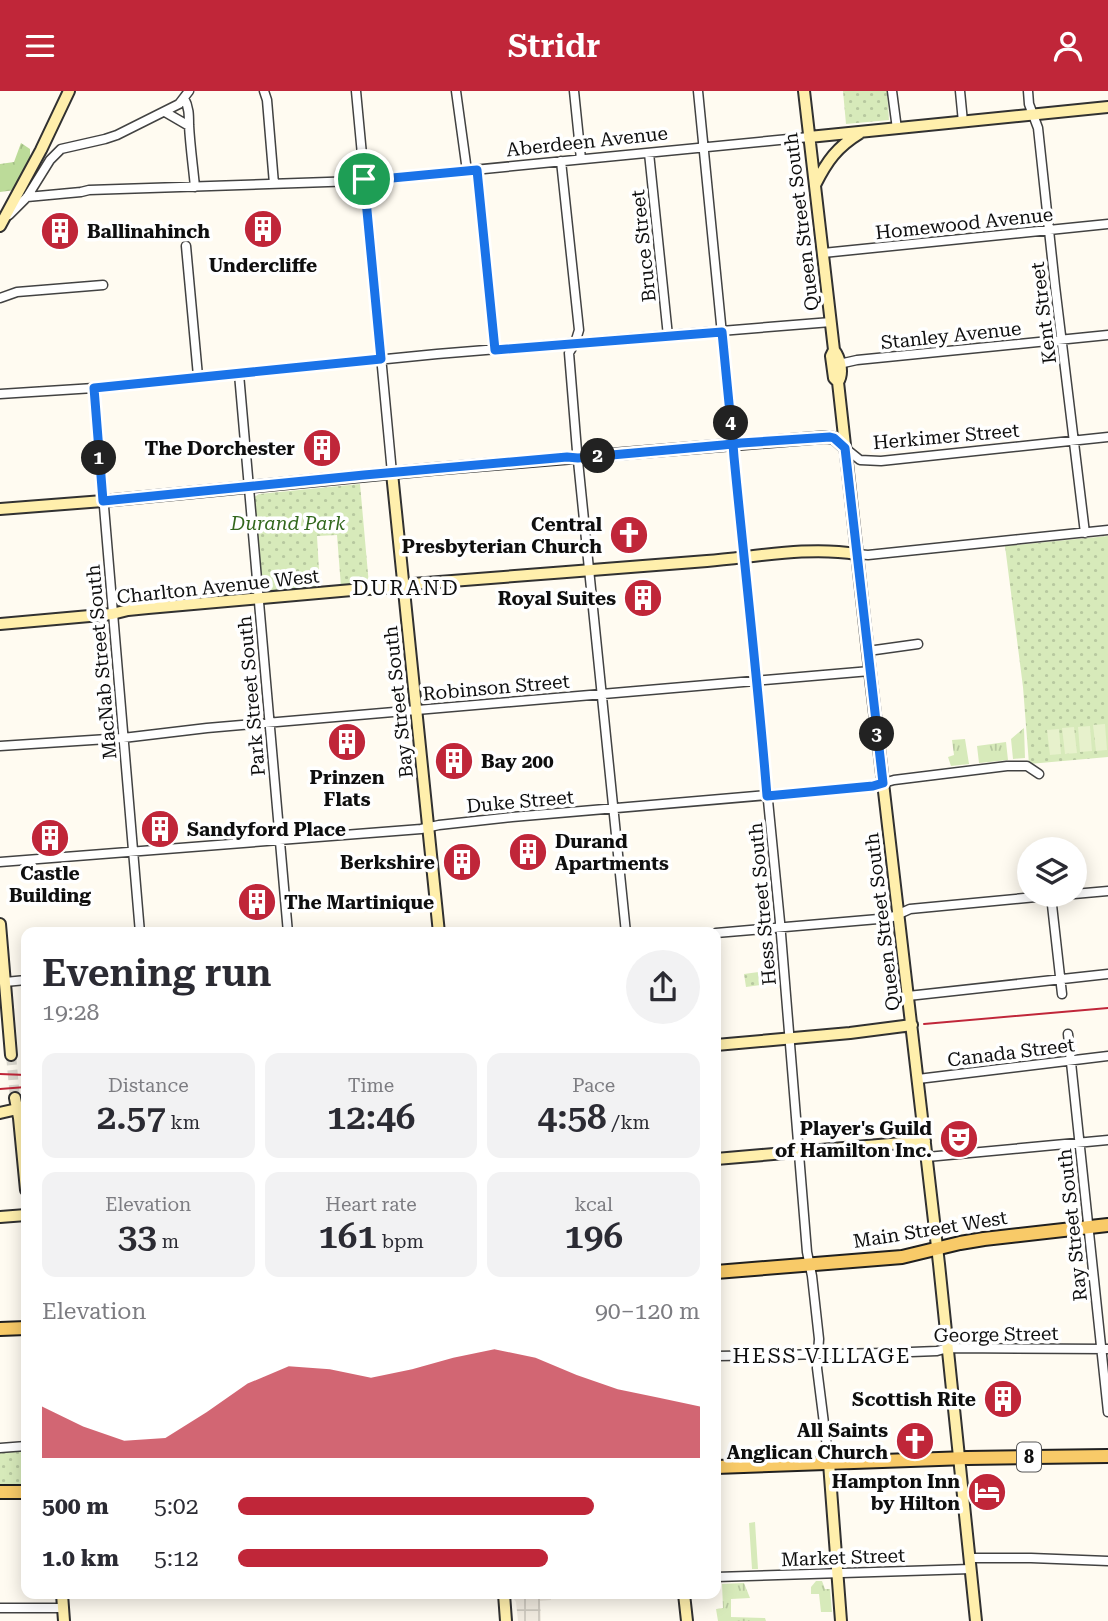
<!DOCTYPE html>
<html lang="en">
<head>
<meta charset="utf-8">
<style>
	:root { --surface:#fff; --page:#f2f2f3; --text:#2b2b33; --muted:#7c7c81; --accent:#c02639 }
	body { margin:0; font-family:"Roboto Serif",serif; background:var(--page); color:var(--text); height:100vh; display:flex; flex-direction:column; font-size:26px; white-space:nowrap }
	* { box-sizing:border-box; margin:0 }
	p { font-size:23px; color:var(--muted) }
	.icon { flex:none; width:38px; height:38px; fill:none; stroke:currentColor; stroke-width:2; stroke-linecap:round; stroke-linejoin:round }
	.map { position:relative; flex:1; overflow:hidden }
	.details { position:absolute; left:21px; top:836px; width:700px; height:672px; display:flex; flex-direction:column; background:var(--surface); border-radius:14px; box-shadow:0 4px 18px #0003 }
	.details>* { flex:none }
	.fabs { position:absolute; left:1017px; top:746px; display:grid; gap:14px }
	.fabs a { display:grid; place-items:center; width:70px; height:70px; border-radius:50%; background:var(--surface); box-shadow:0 4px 18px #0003; font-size:35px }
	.pin { position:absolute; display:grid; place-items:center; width:60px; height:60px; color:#fff; margin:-30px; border:4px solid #fff; border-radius:50%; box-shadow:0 2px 7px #0007 }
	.km { position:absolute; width:35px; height:35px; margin:-18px; border-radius:50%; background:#222; color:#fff; font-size:19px; line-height:35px; text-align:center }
	.round { display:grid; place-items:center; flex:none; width:74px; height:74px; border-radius:37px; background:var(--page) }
	.summary { display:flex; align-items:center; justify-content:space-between; height:119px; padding:0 21px }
	h1 { font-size:38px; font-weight:600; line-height:52px }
	.stats { display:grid; grid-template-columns:repeat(3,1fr); gap:10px; height:119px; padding:7px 21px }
	.stats div { display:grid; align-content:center; border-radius:14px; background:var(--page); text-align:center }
	.stats b { font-size:35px; font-weight:600 }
	.stats small { font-size:19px; font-weight:400 }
	.stats p { font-size:19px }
	.chart { height:196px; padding:14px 21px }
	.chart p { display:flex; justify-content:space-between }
	.chart svg { width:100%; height:126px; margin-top:7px; fill:var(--accent); opacity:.7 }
	ul { padding:0 21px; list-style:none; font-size:23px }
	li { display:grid; grid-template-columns:112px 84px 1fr; align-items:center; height:52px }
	li i { height:18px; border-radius:9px; background:var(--accent) }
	header { display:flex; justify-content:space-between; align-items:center; height:91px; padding:0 21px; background:var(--accent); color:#fff; font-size:32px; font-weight:600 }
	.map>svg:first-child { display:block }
	.grass { fill:url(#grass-tufts) }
	.forest { fill:url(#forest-crowns) }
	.park { fill:url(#park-dots) }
	.pitch { fill:#e7f1cc }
	.plaza { fill:url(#plaza-grid) }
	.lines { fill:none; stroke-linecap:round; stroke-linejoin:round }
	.secondary-tunnel { stroke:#dbd8cf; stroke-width:10; stroke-dasharray:10 5; stroke-linecap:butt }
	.street-casing { stroke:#424242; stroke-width:11 }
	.secondary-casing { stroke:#313131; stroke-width:14 }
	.primary-casing { stroke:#202020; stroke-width:16 }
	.street { stroke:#fff; stroke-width:8 }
	.secondary { stroke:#ffefac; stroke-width:10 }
	.primary { stroke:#f8ca68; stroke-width:12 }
	.rail { stroke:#c02639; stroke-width:2 }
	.route-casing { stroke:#fff; stroke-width:14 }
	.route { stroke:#1a73e8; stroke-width:9 }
	.labels { text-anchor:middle; stroke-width:7; stroke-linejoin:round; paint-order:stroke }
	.shield { fill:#fff; stroke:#575757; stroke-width:2 }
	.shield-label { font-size:18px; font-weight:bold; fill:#0f0f0f }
	.street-label { font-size:19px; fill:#0f0f0f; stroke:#fff }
	.poi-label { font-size:19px; font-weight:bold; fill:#0f0f0f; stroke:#fff; text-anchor:end }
	.park-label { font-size:19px; font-style:italic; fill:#33681e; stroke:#fff }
	.neighbourhood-label { font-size:21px; letter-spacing:2px; fill:#0f0f0f; stroke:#fff }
</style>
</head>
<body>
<header><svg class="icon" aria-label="menu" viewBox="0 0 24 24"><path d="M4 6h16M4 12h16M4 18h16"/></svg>Stridr<svg class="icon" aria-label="person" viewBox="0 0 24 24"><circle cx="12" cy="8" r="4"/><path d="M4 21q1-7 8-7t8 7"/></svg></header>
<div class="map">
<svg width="1108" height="1530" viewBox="0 0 1108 1530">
	<defs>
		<pattern id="grass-tufts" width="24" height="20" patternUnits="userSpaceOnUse" patternTransform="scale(1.75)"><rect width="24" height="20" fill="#d7eaba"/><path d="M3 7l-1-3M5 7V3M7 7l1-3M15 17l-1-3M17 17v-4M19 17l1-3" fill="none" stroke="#b7c89f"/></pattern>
		<pattern id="forest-crowns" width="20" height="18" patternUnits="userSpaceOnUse" patternTransform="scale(1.75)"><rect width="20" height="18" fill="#bcdb99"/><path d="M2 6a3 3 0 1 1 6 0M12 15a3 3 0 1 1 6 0" fill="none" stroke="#a0bb83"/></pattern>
		<pattern id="park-dots" width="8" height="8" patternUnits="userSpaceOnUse" patternTransform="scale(1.75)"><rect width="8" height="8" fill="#d7eaba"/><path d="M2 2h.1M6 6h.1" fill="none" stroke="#b7c89f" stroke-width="1.8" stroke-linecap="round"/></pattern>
		<pattern id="plaza-grid" width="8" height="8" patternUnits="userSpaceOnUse" patternTransform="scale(1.75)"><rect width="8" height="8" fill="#f0eadf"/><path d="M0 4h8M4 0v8" fill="none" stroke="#cdc8be"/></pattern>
	</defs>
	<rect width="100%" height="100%" fill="#fffbf1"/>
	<!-- grass -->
	<path class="grass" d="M 1024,637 L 1025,667 L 1013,668 L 1011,648 Z
		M 965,648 L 969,673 L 951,675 L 948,666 L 954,664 L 952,649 Z
		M 1006,651 L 1008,669 L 979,672 L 977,655 Z
		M 755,1431 L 758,1478 L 752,1478 L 749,1432 Z
		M 816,1490 L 822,1490 L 825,1498 L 830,1498 L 832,1521 L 821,1521 L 819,1503 L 811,1503 L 811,1496 Z
		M 744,1492 L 750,1507 L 731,1508 L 731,1526 L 765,1527 L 766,1530 L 718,1530 L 716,1518 L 723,1517 L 722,1493 Z"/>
	<!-- forest -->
	<path class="forest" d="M 21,52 L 30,58 L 30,67 L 15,99 L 0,101 L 0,73 L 14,71 Z"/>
	<!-- park -->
	<path class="park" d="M 843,0 L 887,0 L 889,29 L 846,33 Z
		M 360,393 L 369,494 L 341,496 L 337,444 L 317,445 L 320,497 L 263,502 L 253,407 L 259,403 Z
		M 1108,445 L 1108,666 L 1029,673 L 1023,596 L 1005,455 Z
		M 773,879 L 774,892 L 746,896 L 744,883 Z
		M 26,1359 L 26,1394 L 0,1393 L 0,1361 Z"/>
	<!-- pitch -->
	<path class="pitch" d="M 1105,633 L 1107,659 L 1096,660 L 1093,634 Z
		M 1090,635 L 1092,660 L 1080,661 L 1078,636 Z
		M 1074,636 L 1077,662 L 1065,663 L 1062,637 Z
		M 1059,638 L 1061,663 L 1050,664 L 1047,639 Z"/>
	<!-- plaza -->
	<path class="plaza" d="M 513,1503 L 551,1503 L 551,1509 L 540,1510 L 541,1530 L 518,1530 L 516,1511 L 513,1507 Z"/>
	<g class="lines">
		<!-- secondary-tunnel -->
		<path class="secondary-tunnel" d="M 11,964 L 15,1007"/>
		<!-- street casing -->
		<g class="street-casing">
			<path id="street" d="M 264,0 L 267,9 L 274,93
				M 356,0 L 392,382
				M 456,0 L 467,80
				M 574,0 L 581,68
				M 698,0 L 780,831 L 807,1161 L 812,1185 L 819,1248 L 817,1277 L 829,1372
				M 892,0 L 897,38
				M 960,0 L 963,31
				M 1028,0 L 1029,13 L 1038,37 L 1055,195 L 1085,442
				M 184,7 C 189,16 189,24 189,34 C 190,54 193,75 195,96
				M 165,21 L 189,35
				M 649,62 L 668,245
				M 561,70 L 579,239 L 575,252 L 569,262 L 577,360 L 626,842
				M 477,79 L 495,259
				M 27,106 L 81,101 L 89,99 L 357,90 L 373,87 L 392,87 L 809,46
				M 9,124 L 27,106 L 50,69 L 61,58 L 105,48 L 117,44 L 179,13 L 189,0
				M 186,155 L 198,285
				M 823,162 L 1108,133
				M 0,207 L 17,201 L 103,194
				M 839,273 L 857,269 L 1108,244
				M 239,283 L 288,842
				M 94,297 L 140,842
				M 0,303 L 94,297 L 437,263 L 831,231
				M 845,357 L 860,369 L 881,370 L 1108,346
				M 857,463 L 868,464 L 1108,439
				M 868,560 L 918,553
				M 0,655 L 123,647 L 207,637 L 870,580
				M 0,771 L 421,738 L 439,734 L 512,726 L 873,695 L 894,689 L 1007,675 L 1027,675 L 1039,683
				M 1074,803 L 1108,800
				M 1051,805 L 1062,903
				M 716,842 L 890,827 L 910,818 L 1067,803
				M 5,891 L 26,889
				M 908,905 L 1108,883
				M 1068,943 L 1108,1321
				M 918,988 L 1108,965
				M 927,1066 L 1108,1049
				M 716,1265 L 885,1262 L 937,1260 L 948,1257 L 1108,1258
				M 0,1357 L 26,1355
				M 970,1467 L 1031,1467 L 1108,1470
				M 716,1486 L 971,1478
				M 0,1517 L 63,1517"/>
		</g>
		<!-- secondary casing -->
		<g class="secondary-casing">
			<path id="secondary" d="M 804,0 L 834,259 C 840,267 844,282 838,291 L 870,580 L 939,1173 L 976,1530
				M 809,46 L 1108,16
				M 815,94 C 827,70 837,56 860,42
				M 0,135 L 41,59 L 69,0
				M 834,259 L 831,265 L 834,287 L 838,291
				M 392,382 L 439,842
				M 0,418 L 103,410 L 434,378 L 826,346 L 834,347 L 845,357
				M 0,533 L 112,523 L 128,519 L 148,517 L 352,499 L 400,496 L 413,493 C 511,485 609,478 707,470 C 756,466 807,455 857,463
				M 0,833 L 11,964
				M 716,954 L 850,942 L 912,934
				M 15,1007 L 19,1027 L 26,1099
				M 0,1022 L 26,1016
				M 716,1068 L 925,1050
				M 0,1126 L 26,1124
				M 829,1372 L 841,1530
				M 62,1503 L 64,1530
				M 504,1503 L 506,1530
				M 684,1503 L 687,1530"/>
		</g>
		<!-- primary casing -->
		<g class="primary-casing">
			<path id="primary" d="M 716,1181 L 902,1166 L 960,1152 L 984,1148 L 1108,1134
				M 0,1238 L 26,1237
				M 716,1376 L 967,1367 L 1108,1365
				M 0,1401 L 26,1401"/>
		</g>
		<!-- street -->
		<use href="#street" class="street"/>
		<!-- secondary -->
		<use href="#secondary" class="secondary"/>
		<!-- primary -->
		<use href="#primary" class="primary"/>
		<!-- rail -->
		<path class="rail" d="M 924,933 L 1108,917
			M 0,983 L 26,984
			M 0,998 L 26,996"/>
	</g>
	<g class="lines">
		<!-- route casing -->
		<g class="route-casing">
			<path id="route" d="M 364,88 L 381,268 L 94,297 L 103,410 L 364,384 L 567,366 L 578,367 L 723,354 L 741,352 L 830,346 L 834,347 L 845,357 L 883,692 L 873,695 L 767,705 C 758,592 745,479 734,366 L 733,353 L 722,241 L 495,259 L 477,79 L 392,87 L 364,88"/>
		</g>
		<!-- route -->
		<use href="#route" class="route"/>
	</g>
	<!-- icons -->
	<defs>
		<g id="building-disc" transform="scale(2.0125)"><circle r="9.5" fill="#c02639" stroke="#fff"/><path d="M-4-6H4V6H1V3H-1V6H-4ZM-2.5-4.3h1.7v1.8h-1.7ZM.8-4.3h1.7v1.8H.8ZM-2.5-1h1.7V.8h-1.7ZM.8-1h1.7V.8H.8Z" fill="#fff"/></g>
		<g id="church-disc" transform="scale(2.0125)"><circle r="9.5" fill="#c02639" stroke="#fff"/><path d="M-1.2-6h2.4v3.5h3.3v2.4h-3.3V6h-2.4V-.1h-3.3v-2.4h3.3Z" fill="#fff"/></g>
		<g id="theatre-disc" transform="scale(2.0125)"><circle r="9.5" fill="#c02639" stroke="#fff"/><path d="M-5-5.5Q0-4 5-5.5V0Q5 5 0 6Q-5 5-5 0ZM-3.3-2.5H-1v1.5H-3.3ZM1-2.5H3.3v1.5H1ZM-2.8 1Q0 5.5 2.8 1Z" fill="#fff"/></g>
		<g id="hotel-disc" transform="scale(2.0125)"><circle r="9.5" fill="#c02639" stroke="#fff"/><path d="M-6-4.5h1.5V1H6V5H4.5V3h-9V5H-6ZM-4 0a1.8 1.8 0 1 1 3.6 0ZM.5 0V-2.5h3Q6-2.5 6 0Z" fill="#fff"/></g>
	</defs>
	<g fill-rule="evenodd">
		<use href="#building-disc" x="263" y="138"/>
		<use href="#building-disc" x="60" y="140"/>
		<use href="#building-disc" x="322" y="357"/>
		<use href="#church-disc" x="629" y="444"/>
		<use href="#building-disc" x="643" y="507"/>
		<use href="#building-disc" x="347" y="651"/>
		<use href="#building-disc" x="454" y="670"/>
		<use href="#building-disc" x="160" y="738"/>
		<use href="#building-disc" x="50" y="747"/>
		<use href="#building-disc" x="528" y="761"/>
		<use href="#building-disc" x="462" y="771"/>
		<use href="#building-disc" x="257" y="811"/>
		<use href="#theatre-disc" x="959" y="1048"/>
		<use href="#building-disc" x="1003" y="1308"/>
		<use href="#church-disc" x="915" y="1350"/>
		<use href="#hotel-disc" x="987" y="1401"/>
	</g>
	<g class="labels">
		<!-- shield labels -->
		<rect class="shield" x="1017" y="1351.5" width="24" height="29" rx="5"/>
		<g class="shield-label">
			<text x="1029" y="1372">8</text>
		</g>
		<!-- street labels -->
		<g class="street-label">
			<text transform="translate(587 50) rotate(-6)" y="7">Aberdeen Avenue</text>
			<text transform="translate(801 131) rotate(-97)" y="7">Queen Street South</text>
			<text transform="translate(964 132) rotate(-6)" y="7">Homewood Avenue</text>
			<text transform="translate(643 155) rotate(-96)" y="7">Bruce Street</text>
			<text transform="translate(1043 222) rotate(-97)" y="7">Kent Street</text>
			<text transform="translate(951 244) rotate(-6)" y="7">Stanley Avenue</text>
			<text transform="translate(946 345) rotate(-5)" y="7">Herkimer Street</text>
			<text transform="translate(218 495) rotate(-6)" y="7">Charlton Avenue West</text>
			<text transform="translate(101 571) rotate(-95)" y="7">MacNab Street South</text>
			<text transform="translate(496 596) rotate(-5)" y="7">Robinson Street</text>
			<text transform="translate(251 605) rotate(-95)" y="7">Park Street South</text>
			<text transform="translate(398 611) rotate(-96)" y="7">Bay Street South</text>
			<text transform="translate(520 710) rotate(-5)" y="7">Duke Street</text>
			<text transform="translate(762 813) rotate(-95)" y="7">Hess Street South</text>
			<text transform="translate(882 831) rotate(-97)" y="7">Queen Street South</text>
			<text transform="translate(1011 961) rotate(-7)" y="7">Canada Street</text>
			<text transform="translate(1072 1134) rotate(-96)" y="7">Ray Street South</text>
			<text transform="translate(930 1138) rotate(-9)" y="7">Main Street West</text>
			<text transform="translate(996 1243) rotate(-1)" y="7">George Street</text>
			<text transform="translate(843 1466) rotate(-2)" y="7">Market Street</text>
		</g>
		<!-- poi labels -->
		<g class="poi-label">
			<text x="87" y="147" text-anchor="start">Ballinahinch</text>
			<text x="263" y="181" text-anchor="middle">Undercliffe</text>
			<text x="295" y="364">The Dorchester</text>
			<text x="602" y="440">Central<tspan x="602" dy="22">Presbyterian Church</tspan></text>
			<text x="616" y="514">Royal Suites</text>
			<text x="481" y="677" text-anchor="start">Bay 200</text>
			<text x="347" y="693" text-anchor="middle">Prinzen<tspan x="347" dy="22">Flats</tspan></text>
			<text x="187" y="745" text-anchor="start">Sandyford Place</text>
			<text x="555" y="757" text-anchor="start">Durand<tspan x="555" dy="22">Apartments</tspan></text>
			<text x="435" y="778">Berkshire</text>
			<text x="50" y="789" text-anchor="middle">Castle<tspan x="50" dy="22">Building</tspan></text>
			<text x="284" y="818" text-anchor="start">The Martinique</text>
			<text x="932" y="1044">Player's Guild<tspan x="932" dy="22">of Hamilton Inc.</tspan></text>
			<text x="976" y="1315">Scottish Rite</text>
			<text x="888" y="1346">All Saints<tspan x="888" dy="22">Anglican Church</tspan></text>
			<text x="960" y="1397">Hampton Inn<tspan x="960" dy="22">by Hilton</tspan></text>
		</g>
		<!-- park labels -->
		<g class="park-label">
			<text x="288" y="439">Durand Park</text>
		</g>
		<!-- neighbourhood labels -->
		<g class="neighbourhood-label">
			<text x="406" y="504">DURAND</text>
			<text x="822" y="1272">HESS VILLAGE</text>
		</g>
	</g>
</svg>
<div class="fabs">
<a><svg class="icon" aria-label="layers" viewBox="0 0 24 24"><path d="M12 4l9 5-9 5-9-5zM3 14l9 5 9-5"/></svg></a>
</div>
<div class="pin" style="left:364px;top:88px;background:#1e9e55"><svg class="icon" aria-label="arrive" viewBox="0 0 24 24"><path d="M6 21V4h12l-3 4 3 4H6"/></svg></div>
<b class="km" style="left:99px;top:367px">1</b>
<b class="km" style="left:598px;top:365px">2</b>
<b class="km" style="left:877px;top:643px">3</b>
<b class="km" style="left:731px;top:332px">4</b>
<section class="details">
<div class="summary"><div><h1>Evening run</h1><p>19:28</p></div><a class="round"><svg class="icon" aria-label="share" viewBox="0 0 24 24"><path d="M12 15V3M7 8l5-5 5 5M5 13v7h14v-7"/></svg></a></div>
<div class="stats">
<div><p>Distance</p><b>2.57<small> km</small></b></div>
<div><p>Time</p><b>12:46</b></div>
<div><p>Pace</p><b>4:58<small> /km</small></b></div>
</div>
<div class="stats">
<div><p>Elevation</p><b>33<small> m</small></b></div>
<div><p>Heart rate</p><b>161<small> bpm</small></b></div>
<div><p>kcal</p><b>196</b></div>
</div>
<div class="chart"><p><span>Elevation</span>90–120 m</p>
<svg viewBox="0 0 160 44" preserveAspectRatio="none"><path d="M0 44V26L10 33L20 38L30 37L40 28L50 18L60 12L70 13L80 16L90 13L100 9L110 6L120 9L130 15L140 20L150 23L160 26V44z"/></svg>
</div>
<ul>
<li><b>500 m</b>5:02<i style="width:77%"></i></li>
<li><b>1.0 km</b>5:12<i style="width:67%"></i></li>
</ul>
</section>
</div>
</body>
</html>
